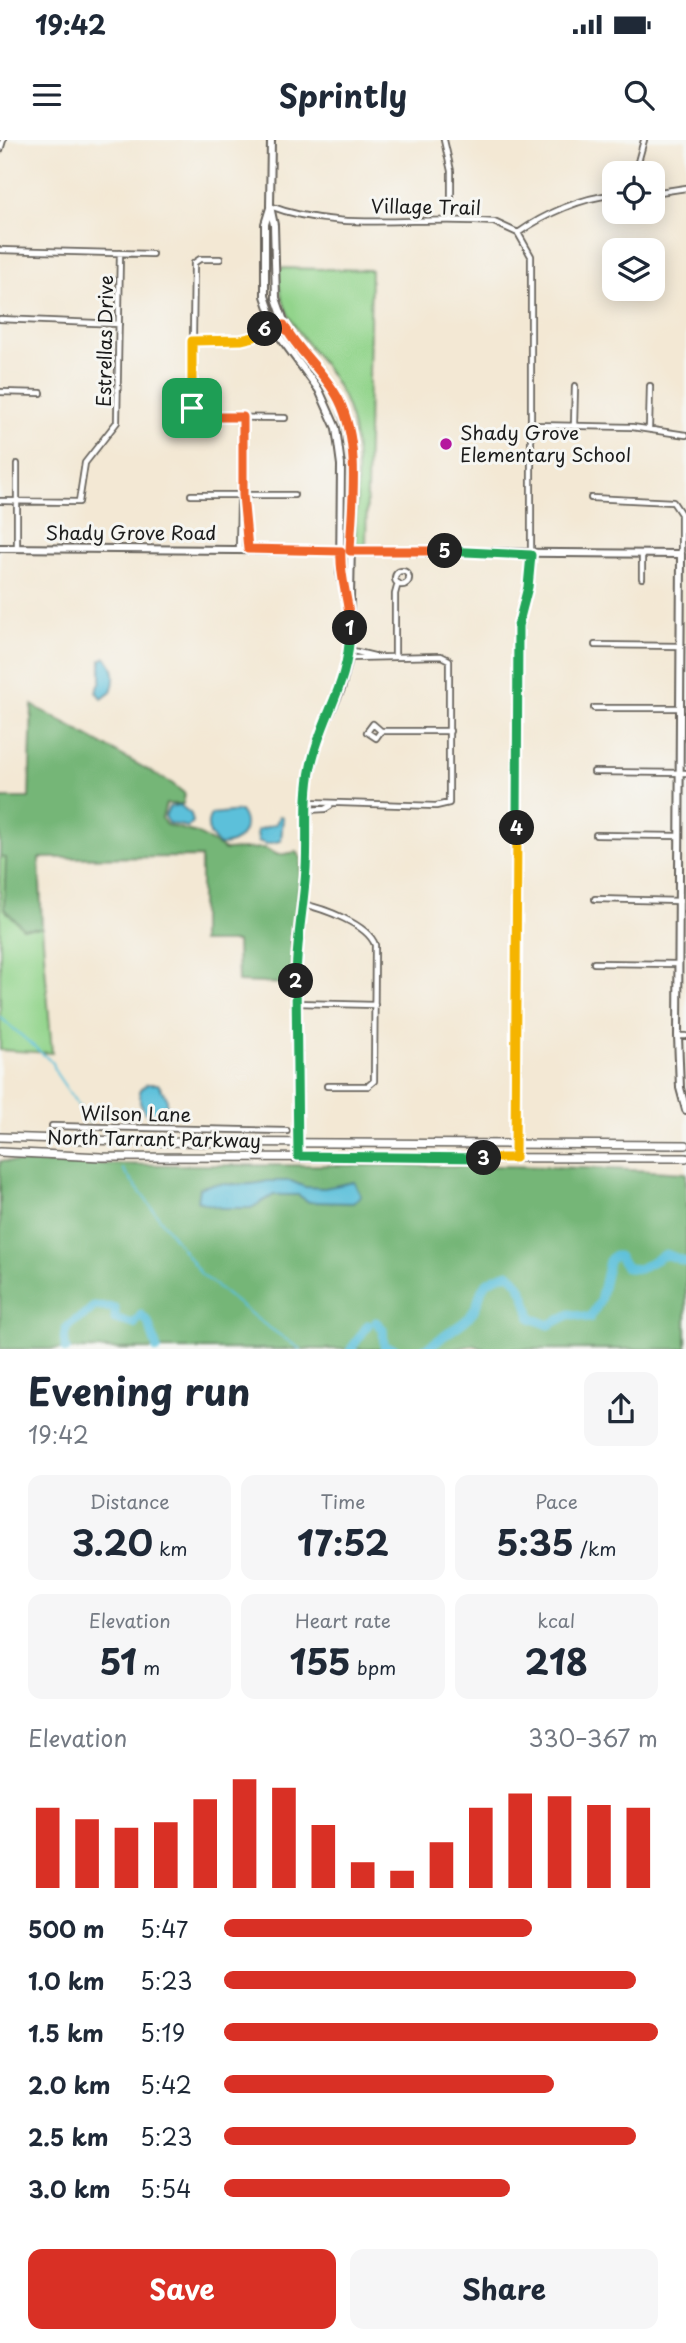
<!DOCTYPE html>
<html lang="en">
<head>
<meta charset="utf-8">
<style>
	:root { --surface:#fff; --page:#f6f6f7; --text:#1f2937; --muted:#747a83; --accent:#d93025 }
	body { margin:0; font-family:"Playpen Sans",sans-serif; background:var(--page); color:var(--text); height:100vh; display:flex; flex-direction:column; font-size:26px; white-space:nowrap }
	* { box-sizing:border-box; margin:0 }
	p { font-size:23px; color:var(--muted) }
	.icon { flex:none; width:38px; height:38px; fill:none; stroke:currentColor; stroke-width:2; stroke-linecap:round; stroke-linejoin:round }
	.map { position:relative; height:1209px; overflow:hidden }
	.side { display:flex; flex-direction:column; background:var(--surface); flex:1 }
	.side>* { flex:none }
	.fabs { position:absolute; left:602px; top:21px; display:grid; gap:14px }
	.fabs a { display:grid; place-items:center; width:63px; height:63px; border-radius:14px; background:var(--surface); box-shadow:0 4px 18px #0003; font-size:35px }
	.pin { position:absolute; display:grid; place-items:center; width:60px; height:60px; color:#fff; margin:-30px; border-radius:14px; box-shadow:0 4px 10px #0006 }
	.km { position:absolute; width:35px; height:35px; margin:-18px; border-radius:50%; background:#222; color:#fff; font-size:19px; line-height:35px; text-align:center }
	.round { display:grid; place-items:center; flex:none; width:74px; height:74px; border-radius:14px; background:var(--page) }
	.headline { display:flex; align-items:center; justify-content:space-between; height:119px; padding:0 28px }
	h1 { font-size:38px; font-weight:700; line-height:52px }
	.figures { display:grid; grid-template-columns:repeat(3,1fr); gap:10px; height:119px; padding:7px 28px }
	.figures div { display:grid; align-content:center; border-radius:14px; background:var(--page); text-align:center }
	.figures b { font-size:35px; font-weight:700 }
	.figures small { font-size:19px; font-weight:400 }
	.figures p { font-size:19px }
	.chart { height:196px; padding:14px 28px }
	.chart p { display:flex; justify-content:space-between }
	.chart svg { width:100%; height:126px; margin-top:7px; stroke:var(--accent); stroke-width:6 }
	.button { display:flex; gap:14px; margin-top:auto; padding:14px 28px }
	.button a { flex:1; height:80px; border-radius:14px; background:var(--accent); color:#fff; font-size:28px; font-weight:700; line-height:80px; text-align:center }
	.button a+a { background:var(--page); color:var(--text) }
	ul { padding:0 28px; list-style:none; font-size:23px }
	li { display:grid; grid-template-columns:112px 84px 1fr; align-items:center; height:52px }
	li i { height:18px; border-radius:9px; background:var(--accent) }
	.status { display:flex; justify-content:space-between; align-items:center; height:49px; padding:0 35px; background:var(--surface); direction:ltr }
	.status svg { height:19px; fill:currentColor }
	header { display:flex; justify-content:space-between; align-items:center; height:91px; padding:0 28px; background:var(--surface); font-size:32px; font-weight:700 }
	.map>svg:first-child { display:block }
	.green { fill:#92d48b; stroke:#577854; stroke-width:2 }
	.forest { fill:#75b677; stroke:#48694a; stroke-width:2 }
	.water { fill:#5cc0da; stroke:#3c6e7b; stroke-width:2 }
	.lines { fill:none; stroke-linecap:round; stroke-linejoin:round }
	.stream { stroke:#5cc0da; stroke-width:2 }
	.river { stroke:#5cc0da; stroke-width:9 }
	.minor-casing { stroke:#67635c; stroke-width:8 }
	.secondary-casing { stroke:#67635c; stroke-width:10 }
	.primary-casing { stroke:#67635c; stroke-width:10 }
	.minor { stroke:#fff; stroke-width:4.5 }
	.secondary { stroke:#fff; stroke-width:6 }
	.primary { stroke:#fff; stroke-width:7 }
	.split-1-casing { stroke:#fff; stroke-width:14 }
	.split-2-casing { stroke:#fff; stroke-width:14 }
	.split-3-casing { stroke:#fff; stroke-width:14 }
	.split-4-casing { stroke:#fff; stroke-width:14 }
	.split-5-casing { stroke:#fff; stroke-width:14 }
	.split-6-casing { stroke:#fff; stroke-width:14 }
	.split-7-casing { stroke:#fff; stroke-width:14 }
	.split-1 { stroke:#f0652b; stroke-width:9 }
	.split-2 { stroke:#22a559; stroke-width:9 }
	.split-3 { stroke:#22a559; stroke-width:9 }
	.split-4 { stroke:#f5b400; stroke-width:9 }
	.split-5 { stroke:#22a559; stroke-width:9 }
	.split-6 { stroke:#f0652b; stroke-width:9 }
	.split-7 { stroke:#f5b400; stroke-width:9 }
	.poi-dot { fill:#b5179e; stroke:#f6f6f2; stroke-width:2.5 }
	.labels { text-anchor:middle; stroke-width:6; stroke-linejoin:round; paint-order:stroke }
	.street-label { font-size:19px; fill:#1c1c1c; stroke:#f6f6f2 }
	.poi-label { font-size:19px; fill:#1c1c1c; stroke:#f6f6f2; text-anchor:start }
</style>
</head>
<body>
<div class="status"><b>19:42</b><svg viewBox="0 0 49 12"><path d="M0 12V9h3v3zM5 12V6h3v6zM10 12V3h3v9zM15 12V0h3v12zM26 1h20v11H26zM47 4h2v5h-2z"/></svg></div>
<header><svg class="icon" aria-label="menu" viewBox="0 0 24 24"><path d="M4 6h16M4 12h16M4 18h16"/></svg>Sprintly<svg class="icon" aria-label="search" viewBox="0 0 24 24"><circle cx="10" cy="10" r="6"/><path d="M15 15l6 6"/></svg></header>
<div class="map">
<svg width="686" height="1209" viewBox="0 0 686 1209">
	<rect width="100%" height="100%" fill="#f6f6f2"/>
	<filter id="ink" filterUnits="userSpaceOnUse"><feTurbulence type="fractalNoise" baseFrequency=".0143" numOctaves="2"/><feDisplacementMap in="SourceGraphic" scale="14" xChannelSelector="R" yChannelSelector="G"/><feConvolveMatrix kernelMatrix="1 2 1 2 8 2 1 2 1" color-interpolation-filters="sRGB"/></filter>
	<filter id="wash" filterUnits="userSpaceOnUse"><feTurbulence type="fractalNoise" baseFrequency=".00686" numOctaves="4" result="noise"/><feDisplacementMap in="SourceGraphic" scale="28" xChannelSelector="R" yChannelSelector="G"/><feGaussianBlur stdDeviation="1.57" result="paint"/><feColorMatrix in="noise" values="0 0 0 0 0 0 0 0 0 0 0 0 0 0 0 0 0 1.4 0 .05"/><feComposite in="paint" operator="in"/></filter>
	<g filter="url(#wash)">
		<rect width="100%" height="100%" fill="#f3e8d4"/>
		<!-- green -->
		<path class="green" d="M 277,128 L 371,130 L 366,405 L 355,404 C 356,355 364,301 342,255 C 318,205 281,192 277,128 Z
			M 0,717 L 6,717 L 23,788 L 42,788 L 52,913 L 0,910 Z"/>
		<!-- forest -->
		<path class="forest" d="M 32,565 L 173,644 L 185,654 L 183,664 L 166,664 L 162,678 L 166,685 L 197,693 L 225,710 L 265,708 L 278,715 L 296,712 L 301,718 C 299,761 291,801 291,844 L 238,842 L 237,802 L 201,802 L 201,717 L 39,718 L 42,788 L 23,788 L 4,769 L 6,718 L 0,717 L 0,658 L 29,658 Z
			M 0,1021 C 228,1031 458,1018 686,1033 L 686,1209 L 485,1209 L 473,1205 L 455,1209 L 0,1209 Z"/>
		<!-- water -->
		<path class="water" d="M 105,517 C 116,526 116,540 111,552 L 102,559 L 96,552 L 101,541 L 101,520 Z
			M 180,665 L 191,674 L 193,682 L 188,687 L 168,683 L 165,676 L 169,667 Z
			M 240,671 C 253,688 239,706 219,705 C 210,697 204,686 211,674 Z
			M 279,676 L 283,677 L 281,701 L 266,704 L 258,701 L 257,690 L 276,684 Z
			M 147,944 L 158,944 L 167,958 L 167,969 L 154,976 L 145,973 L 140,963 L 140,950 Z
			M 267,1041 L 291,1041 L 305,1047 L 324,1048 L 354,1042 L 361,1056 L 353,1063 L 309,1062 L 298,1055 L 274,1055 L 251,1068 L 221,1068 L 197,1061 L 199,1048 C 220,1039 243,1049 267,1041 Z"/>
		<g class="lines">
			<!-- stream -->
			<path class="stream" d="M 0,877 L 53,923 L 56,933 L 90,983
				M 123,1029 L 201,1134 L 261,1182 L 300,1209"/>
			<!-- river -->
			<path class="river" d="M 376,1182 L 383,1189 L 384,1206 L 395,1209
				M 66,1209 C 58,1179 80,1184 94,1166 L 115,1168 L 115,1179 L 134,1184 L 141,1175 L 148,1182 L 157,1209
				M 351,1209 L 368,1185
				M 424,1209 C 430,1206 468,1180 470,1176 C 488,1153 470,1145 508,1133 C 523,1144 527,1161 531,1178 L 549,1185 L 570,1174 L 590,1178 L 600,1161 L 609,1121 L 613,1116 L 618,1116 L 627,1128 L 639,1129 L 666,1114 L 686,1122"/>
		</g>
	</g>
	<g filter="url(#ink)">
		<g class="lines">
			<!-- minor casing -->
			<g class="minor-casing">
				<path id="minor" d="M 444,0 L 451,31 L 451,80
					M 0,10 L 3,0
					M 635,33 L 644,0
					M 653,53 L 686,48
					M 270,66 C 339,93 421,75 494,82 L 518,93 L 531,116 L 531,415 L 528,447 L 518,487 L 515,1018
					M 518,93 C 545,74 582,57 614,55
					M 0,110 L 152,114
					M 220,119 L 200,119 L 194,123 L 192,272 L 200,277 L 285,278
					M 0,179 L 119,184
					M 254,196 L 276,185
					M 192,201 C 220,201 263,205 284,185
					M 0,252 L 41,253
					M 243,277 L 243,355 L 248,409
					M 531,285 L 632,287 L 686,295
					M 574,285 L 575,246
					M 649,289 L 650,246
					M 17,324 L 17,408
					M 191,355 L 294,355
					M 591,358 L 673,362 L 681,374 L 681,414
					M 0,361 L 79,362 L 85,323 L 117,282 L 120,113
					M 239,409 L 240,362 L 243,356
					M 642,415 L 642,438
					M395 438a7 7 0 1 1 14 0a7 7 0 1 1-14 0Z
					M 595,505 L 680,506
					M 349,510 L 374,516
					M 395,516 L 395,454 L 398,443
					M 594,568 L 680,568
					M 381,591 L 376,598 L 367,592 L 373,584 L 381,591 L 450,591
					M 594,632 L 686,633
					M 307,662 L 436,666 L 449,663 L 449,520 L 441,516 L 349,518
					M 307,670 L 325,669 L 330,666
					M 596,695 L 679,696
					M 595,759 L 680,761
					M 302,764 C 322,768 368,784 375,805 L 374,941 L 368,946 L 327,946
					M 594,823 L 679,824
					M 296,863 L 375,865
					M 678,896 L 686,896
					M 52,986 L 287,991"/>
			</g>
			<!-- secondary casing -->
			<g class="secondary-casing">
				<path id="secondary" d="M 271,0 L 270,66 L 274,85 L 276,158 L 287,190 L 339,260 L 351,302 L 352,341 L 349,518 L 341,549 L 317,602 L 308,643 L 306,736 L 296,806 L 298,1016
					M 270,68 L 265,84 L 265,156 L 278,194 L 319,250 L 336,288 L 341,325 L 340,433 L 348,461
					M 0,408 L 681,414 L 678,896 L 680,948 L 686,970"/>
			</g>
			<!-- primary casing -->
			<g class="primary-casing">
				<path id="primary" d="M 0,997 L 150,1002 L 686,1005
					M 0,1012 L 101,1017 L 686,1018"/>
			</g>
			<!-- minor -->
			<use href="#minor" class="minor"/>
			<!-- secondary -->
			<use href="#secondary" class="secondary"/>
			<!-- primary -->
			<use href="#primary" class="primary"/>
		</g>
	</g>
	<g class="lines" filter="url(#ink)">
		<!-- split-1 casing -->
		<g class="split-1-casing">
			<path id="split-1" d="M 192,268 L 197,277 L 243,277 L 243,355 L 248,409 L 341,411 C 339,439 350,460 350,488"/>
		</g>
		<!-- split-2 casing -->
		<g class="split-2-casing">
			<path id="split-2" d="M 296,841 C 296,802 304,766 306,728 C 308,695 304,659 311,626 C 322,573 349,548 350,488"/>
		</g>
		<!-- split-3 casing -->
		<g class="split-3-casing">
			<path id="split-3" d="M 296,841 L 298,1016 L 484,1018"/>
		</g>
		<!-- split-4 casing -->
		<g class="split-4-casing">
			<path id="split-4" d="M 484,1018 L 515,1018 L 517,688"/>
		</g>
		<!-- split-5 casing -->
		<g class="split-5-casing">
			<path id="split-5" d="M 445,411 L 531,415 L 528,447 L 518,486 L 517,688"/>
		</g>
		<!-- split-6 casing -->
		<g class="split-6-casing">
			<path id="split-6" d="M 265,189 L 284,185 C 299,213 325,232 339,260 C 361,304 352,363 350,411 L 445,411"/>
		</g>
		<!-- split-7 casing -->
		<g class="split-7-casing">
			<path id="split-7" d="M 192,268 L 192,201 L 241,200 L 254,197 L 265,189"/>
		</g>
		<!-- split-1 -->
		<use href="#split-1" class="split-1"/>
		<!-- split-2 -->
		<use href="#split-2" class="split-2"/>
		<!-- split-3 -->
		<use href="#split-3" class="split-3"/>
		<!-- split-4 -->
		<use href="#split-4" class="split-4"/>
		<!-- split-5 -->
		<use href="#split-5" class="split-5"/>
		<!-- split-6 -->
		<use href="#split-6" class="split-6"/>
		<!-- split-7 -->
		<use href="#split-7" class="split-7"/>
	</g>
	<!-- markers -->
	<circle class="poi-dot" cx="446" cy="304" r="7"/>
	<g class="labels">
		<!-- street labels -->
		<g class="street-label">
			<text transform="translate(426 67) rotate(1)" y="7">Village Trail</text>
			<text transform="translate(105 201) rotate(-89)" y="7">Estrellas Drive</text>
			<text x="131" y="400">Shady Grove Road</text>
			<text transform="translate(136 974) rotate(1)" y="7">Wilson Lane</text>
			<text transform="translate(154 999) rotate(1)" y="7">North Tarrant Parkway</text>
		</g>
		<!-- poi labels -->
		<g class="poi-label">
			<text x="460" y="300">Shady Grove<tspan x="460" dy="22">Elementary School</tspan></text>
		</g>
	</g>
</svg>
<div class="fabs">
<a><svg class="icon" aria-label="locate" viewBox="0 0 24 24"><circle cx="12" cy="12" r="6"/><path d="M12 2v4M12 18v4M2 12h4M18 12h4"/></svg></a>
<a><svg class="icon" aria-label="layers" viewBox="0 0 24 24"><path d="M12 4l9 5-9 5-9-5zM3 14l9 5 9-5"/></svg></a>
</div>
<div class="pin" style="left:192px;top:268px;background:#1e9e55"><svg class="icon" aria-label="arrive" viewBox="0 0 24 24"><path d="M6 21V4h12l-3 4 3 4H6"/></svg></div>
<b class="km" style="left:350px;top:488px">1</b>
<b class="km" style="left:296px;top:841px">2</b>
<b class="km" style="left:484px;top:1018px">3</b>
<b class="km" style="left:517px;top:688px">4</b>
<b class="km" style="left:445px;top:411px">5</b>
<b class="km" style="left:265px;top:189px">6</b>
</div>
<section class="side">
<div class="headline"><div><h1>Evening run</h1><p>19:42</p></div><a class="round"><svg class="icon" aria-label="share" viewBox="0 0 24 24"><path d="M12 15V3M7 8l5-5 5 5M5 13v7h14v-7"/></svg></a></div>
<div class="figures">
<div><p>Distance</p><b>3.20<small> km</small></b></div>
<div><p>Time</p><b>17:52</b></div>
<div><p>Pace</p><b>5:35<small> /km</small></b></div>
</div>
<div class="figures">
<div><p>Elevation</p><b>51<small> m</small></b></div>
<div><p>Heart rate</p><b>155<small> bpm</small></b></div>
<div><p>kcal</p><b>218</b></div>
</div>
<div class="chart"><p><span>Elevation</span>330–367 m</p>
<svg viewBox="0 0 160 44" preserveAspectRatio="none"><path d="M5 44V16M15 44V20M25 44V23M35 44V21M45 44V13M55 44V6M65 44V9M75 44V22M85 44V35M95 44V38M105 44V28M115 44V16M125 44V11M135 44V12M145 44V15M155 44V16"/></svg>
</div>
<ul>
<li><b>500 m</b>5:47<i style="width:71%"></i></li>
<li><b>1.0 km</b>5:23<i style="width:95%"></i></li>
<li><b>1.5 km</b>5:19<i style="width:100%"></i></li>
<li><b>2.0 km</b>5:42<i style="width:76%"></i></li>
<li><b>2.5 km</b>5:23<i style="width:95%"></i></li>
<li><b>3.0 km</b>5:54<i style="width:66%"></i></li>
</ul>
<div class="button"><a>Save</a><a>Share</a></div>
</section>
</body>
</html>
